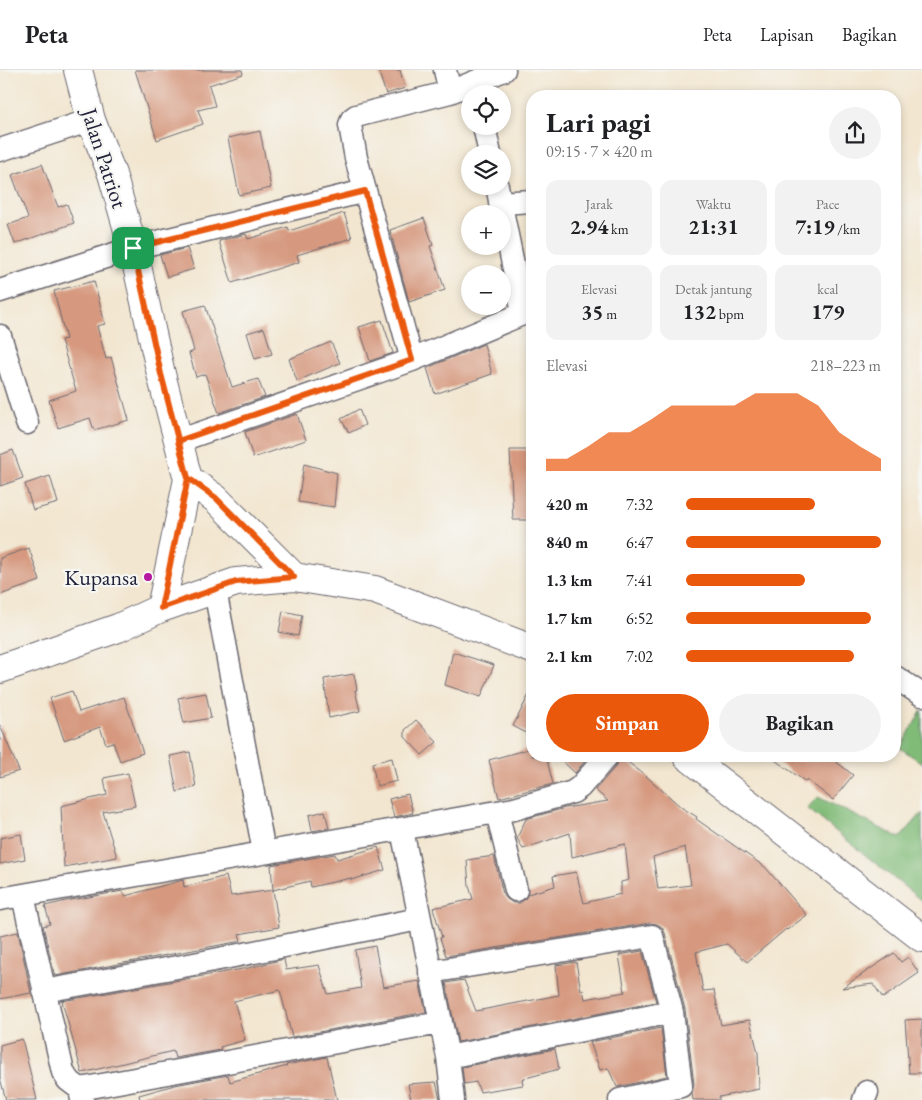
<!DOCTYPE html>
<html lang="id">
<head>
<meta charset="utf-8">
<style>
	:root { --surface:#fff; --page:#f2f2f2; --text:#202124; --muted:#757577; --line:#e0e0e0; --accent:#ea580c }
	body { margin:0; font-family:"EB Garamond",serif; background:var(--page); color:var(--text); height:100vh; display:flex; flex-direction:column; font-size:19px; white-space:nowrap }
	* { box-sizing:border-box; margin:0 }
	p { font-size:16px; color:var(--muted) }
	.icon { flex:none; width:28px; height:28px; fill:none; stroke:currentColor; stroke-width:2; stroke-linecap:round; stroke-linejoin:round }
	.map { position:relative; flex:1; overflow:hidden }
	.panel { position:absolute; left:526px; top:20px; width:375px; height:672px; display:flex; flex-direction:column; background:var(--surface); border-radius:20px; box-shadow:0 2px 8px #0003 }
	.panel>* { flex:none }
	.fabs { position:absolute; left:461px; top:15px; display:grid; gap:10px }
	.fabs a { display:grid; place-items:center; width:50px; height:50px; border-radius:50%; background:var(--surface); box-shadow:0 2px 8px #0003; font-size:25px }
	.pin { position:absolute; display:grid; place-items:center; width:42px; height:42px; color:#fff; margin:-21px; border-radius:10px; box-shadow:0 2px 8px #0006 }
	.round { display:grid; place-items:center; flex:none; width:52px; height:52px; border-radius:26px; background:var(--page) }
	.headline { display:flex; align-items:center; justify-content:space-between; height:85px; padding:0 20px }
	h1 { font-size:28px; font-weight:700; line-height:38px }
	.figures { display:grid; grid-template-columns:repeat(3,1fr); gap:8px; height:85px; padding:5px 20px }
	.figures div { display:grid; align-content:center; border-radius:12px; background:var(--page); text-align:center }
	.figures b { font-size:21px; font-weight:700 }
	.figures small { font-size:14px; font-weight:400 }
	.figures p { font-size:14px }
	.chart { height:140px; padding:10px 20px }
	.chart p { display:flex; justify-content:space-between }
	.chart svg { width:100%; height:90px; margin-top:5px; fill:var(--accent); opacity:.7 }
	.cta { display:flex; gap:10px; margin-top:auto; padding:10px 20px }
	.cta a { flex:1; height:58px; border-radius:30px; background:var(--accent); color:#fff; font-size:20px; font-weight:700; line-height:58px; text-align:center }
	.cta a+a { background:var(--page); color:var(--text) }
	ul { padding:0 20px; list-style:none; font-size:16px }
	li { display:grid; grid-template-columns:80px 60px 1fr; align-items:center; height:38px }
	li i { height:12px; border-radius:6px; background:var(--accent) }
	header { display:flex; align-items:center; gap:30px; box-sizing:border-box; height:70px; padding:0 25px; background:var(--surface); border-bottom:1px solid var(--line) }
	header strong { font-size:24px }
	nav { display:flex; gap:28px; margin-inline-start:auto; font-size:18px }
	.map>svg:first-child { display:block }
	.forest { fill:#81bb78; stroke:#526e5a }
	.building { fill:#d6997f; fill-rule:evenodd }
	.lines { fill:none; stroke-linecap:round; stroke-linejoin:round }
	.street-casing { stroke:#6b676f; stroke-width:25 }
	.secondary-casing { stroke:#6b676f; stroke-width:30 }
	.street { stroke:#fff; stroke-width:22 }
	.secondary { stroke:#fff; stroke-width:28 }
	.route-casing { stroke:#fff; stroke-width:10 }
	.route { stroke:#ea580c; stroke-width:6 }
	.poi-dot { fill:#b5179e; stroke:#f6f6f2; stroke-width:2 }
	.labels { text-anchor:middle; stroke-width:4.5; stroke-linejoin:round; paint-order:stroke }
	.street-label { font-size:22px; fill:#22223b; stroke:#f6f6f2 }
	.poi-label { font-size:22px; fill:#22223b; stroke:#f6f6f2; text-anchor:end }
</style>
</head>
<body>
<header>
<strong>Peta</strong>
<nav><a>Peta</a><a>Lapisan</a><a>Bagikan</a></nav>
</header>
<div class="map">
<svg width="922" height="1030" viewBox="0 0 922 1030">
	<rect width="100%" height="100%" fill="#f6f6f2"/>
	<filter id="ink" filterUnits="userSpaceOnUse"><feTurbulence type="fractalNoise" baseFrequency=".02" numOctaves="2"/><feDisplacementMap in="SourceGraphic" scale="10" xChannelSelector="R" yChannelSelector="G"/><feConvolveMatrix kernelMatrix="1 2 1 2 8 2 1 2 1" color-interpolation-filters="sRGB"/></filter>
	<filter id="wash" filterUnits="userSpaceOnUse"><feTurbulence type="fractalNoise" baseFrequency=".0096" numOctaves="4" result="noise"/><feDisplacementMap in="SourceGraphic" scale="20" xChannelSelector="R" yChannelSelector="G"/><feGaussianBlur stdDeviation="1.12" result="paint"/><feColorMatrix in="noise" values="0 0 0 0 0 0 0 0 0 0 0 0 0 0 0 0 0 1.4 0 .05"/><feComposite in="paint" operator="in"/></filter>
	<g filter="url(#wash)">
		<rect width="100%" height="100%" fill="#f2e6d0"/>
		<!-- forest -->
		<path class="forest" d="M 922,640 L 922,693 L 900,678 Z
			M 818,727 L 900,768 L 922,743 L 922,831 L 807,738 Z"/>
		<g id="blocks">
			<!-- building -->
			<path class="building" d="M 135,0 L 242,0 L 243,4 L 209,15 L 215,36 L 198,40 L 203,54 L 157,70 Z
				M 378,0 L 400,0 L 405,18 L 386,24 Z
				M 260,61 L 271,118 L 239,125 L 228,68 Z
				M 42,94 L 58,137 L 67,134 L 74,153 L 15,174 L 8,155 L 28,148 L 12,105 Z
				M 344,143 L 352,168 L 297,185 L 299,192 L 232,213 L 219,171 L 246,164 L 248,169 L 288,157 L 289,161 Z
				M 424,148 L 433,175 L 430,176 L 445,220 L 409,232 L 390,160 Z
				M 187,178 L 194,199 L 167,207 L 160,185 Z
				M 94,211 L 105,254 L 97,256 L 106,289 L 111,287 L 129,350 L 94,360 L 90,348 L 58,358 L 49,330 L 76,321 L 61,270 L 66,269 L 54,221 Z
				M 205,235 L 232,317 L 258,309 L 265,327 L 219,343 L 205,304 L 196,307 L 189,283 L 194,281 L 183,241 Z
				M 382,250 L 393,283 L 370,291 L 359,257 Z
				M 264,258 L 272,284 L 255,289 L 247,263 Z
				M 331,272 L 340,293 L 297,311 L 289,289 Z
				M 484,274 L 492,304 L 435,324 L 427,298 Z
				M 359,339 L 365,355 L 349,363 L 341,349 Z
				M 297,344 L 306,370 L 253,388 L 245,362 Z
				M 13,380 L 23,408 L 0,416 L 0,385 Z
				M 510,380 L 532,380 L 532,450 L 513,450 Z
				M 304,394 L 337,403 L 334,437 L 298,432 Z
				M 50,406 L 58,433 L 33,440 L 25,414 Z
				M 29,478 L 40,511 L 0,525 L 0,488 Z
				M 283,541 L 302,545 L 298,566 L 279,562 Z
				M 453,582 L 494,595 L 481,627 L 445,615 Z
				M 354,604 L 357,620 L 355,620 L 360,641 L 329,648 L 324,609 Z
				M 532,619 L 532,666 L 513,656 Z
				M 72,621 L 79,642 L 124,627 L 143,683 L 120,691 L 113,672 L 106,674 L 100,657 L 64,670 L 50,628 Z
				M 206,623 L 211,648 L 184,653 L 178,628 Z
				M 416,650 L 437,672 L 422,685 L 405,667 L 405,660 Z
				M 0,655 L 19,701 L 0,707 Z
				M 532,678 L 532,686 L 546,686 L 553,714 L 499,728 L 489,690 Z
				M 190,682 L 196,717 L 177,722 L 170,686 Z
				M 557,686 L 589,686 L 575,703 Z
				M 620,686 L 646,706 L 681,737 L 697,747 L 696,749 L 765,797 L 807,845 L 787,860 L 786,859 L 747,892 L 727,874 L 696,882 L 703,921 L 714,920 L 721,955 L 750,950 L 758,983 L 759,1019 L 719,1027 L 719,1030 L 693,1030 L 692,1023 L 694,1014 L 685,939 L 665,863 L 662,857 L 657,854 L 650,853 L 446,886 L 440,868 L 442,867 L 433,838 L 473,829 L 469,816 L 467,790 L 494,786 L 503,824 L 507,829 L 513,833 L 520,833 L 525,829 L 528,824 L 555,816 L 553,806 L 576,802 L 584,833 L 621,824 L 621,812 L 629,810 L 625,774 L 572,787 L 570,763 L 523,779 L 517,768 L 526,749 L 565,738 L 608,731 L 595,720 L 617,695 ZM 685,777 L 691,815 L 658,819 L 653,787 Z
				M 769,686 L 829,686 L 853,705 L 833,730 L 807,710 L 806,712 Z
				M 392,688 L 397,711 L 377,716 L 372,693 Z
				M 128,703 L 135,736 L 103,742 L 117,787 L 64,797 L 61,736 L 107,725 L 104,708 Z
				M 408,724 L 413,743 L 394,747 L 389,729 Z
				M 325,741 L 329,758 L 312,761 L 309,745 Z
				M 21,764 L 25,789 L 0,794 L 0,768 Z
				M 378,777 L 385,800 L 351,810 L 351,808 L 311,817 L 310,811 L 273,820 L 271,795 L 335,784 L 337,789 Z
				M 226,806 L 231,826 L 273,820 L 279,857 L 239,864 L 241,871 L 55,906 L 43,856 L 50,854 L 45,836 L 66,831 L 123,821 L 125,826 L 183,810 L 184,817 Z
				M 18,862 L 31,923 L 0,929 L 0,866 Z
				M 375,876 L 383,917 L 419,911 L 426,942 L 292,967 L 280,920 L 234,931 L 245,970 L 220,977 L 221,980 L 175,988 L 173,981 L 82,1003 L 62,931 L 248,898 L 284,889 L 286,900 L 319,895 L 328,924 L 361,918 L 355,880 Z
				M 642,881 L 656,932 L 458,972 L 446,913 L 464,910 L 476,941 L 559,925 L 556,895 L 576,892 L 581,921 L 583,920 L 585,929 L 625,922 L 619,885 Z
				M 894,883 L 901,892 L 908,887 L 919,903 L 883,928 L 873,914 L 842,918 Z
				M 922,949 L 922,1003 L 909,1003 L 905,950 Z
				M 661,958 L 667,1006 L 617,1017 L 608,998 L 600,1000 L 590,972 Z
				M 22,969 L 37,1030 L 6,1030 L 0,1008 L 0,975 Z
				M 555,979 L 559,999 L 522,1009 L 523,1015 L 480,1022 L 476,1012 L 464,1014 L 462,997 Z
				M 327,987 L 337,1030 L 140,1030 L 139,1025 L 175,1015 L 228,1005 L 230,1012 L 287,996 L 286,995 Z
				M 436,1012 L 440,1030 L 411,1030 L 408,1014 Z"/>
		</g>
	</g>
	<g filter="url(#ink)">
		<use href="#blocks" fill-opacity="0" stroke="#6b676f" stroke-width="1"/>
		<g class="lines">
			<!-- street casing -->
			<g class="street-casing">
				<path id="street" d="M 445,0 L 450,22
					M 484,56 L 490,84
					M 0,80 L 91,50
					M 497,116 L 523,243
					M 500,133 L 532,131
					M 0,221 L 133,178 L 365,121
					M 0,266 L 27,353
					M 412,290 L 356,88 L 350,55 L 352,49 L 356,46 L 450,22 L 504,0
					M 178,371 L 412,290 L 532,240
					M 215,520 L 264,782
					M 895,607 L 922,625
					M 497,742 L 516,820
					M 402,760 L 448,987 L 453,1030
					M 23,826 L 63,1002 L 68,1010 L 80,1019 L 82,1030
					M 0,829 L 514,739 L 573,722 L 580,717 L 607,686
					M 430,902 L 652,866 L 672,942 L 681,1016 L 620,1030
					M 44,921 L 194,894 L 419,849
					M 448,987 L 672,942
					M 80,1019 L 440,953
					M 864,1030 L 867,1022"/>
			</g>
			<!-- secondary casing -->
			<g class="secondary-casing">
				<path id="secondary" d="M 78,0 L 91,50 L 112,104 L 133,178 L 161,304 L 188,409 L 161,538
					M 188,409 L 216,429 L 294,507
					M 0,599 L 118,558 L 161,538 L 236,512 L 294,507 L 375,520 L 532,579
					M 687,686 L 922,868"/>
			</g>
			<!-- street -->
			<use href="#street" class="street"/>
			<!-- secondary -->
			<use href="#secondary" class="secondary"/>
		</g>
	</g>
	<g class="lines" filter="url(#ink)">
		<!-- route casing -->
		<g class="route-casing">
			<path id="route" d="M 133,178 L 161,304 L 188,408 L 161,538 L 236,512 L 294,507 L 216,428 L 188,408 L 178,371 L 412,290 L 365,121 L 133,178"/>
		</g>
		<!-- route -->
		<use href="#route" class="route"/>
	</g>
	<!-- markers -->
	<circle class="poi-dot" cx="148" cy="507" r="5"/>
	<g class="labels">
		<!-- street labels -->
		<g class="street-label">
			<text transform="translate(105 88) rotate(72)" y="8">Jalan Patriot</text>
		</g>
		<!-- poi labels -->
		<g class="poi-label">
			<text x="138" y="515">Kupansa</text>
		</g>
	</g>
</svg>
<div class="fabs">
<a><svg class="icon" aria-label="locate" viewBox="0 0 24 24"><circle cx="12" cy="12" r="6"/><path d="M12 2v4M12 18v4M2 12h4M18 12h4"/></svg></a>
<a><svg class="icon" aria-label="layers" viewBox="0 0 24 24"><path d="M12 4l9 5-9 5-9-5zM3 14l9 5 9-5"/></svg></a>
<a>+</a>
<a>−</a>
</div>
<div class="pin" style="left:133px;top:178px;background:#1e9e55"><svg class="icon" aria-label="arrive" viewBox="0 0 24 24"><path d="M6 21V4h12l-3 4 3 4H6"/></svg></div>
<section class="panel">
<div class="headline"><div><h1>Lari pagi</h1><p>09:15 · 7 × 420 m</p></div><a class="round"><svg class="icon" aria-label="share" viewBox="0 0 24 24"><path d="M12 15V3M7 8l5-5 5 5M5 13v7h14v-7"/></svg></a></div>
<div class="figures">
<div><p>Jarak</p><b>2.94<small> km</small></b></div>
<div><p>Waktu</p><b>21:31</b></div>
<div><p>Pace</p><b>7:19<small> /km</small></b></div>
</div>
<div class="figures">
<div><p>Elevasi</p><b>35<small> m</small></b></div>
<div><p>Detak jantung</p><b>132<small> bpm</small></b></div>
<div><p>kcal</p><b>179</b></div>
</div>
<div class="chart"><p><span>Elevasi</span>218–223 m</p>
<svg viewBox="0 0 160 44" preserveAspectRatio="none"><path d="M0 44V38L10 38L20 32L30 25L40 25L50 19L60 12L70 12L80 12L90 12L100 6L110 6L120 6L130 12L140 25L150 32L160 38V44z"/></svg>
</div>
<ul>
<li><b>420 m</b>7:32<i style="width:66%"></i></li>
<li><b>840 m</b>6:47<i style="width:100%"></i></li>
<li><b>1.3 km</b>7:41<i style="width:61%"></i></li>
<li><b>1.7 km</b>6:52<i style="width:95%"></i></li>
<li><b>2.1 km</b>7:02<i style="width:86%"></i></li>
</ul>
<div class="cta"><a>Simpan</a><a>Bagikan</a></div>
</section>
</div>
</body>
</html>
